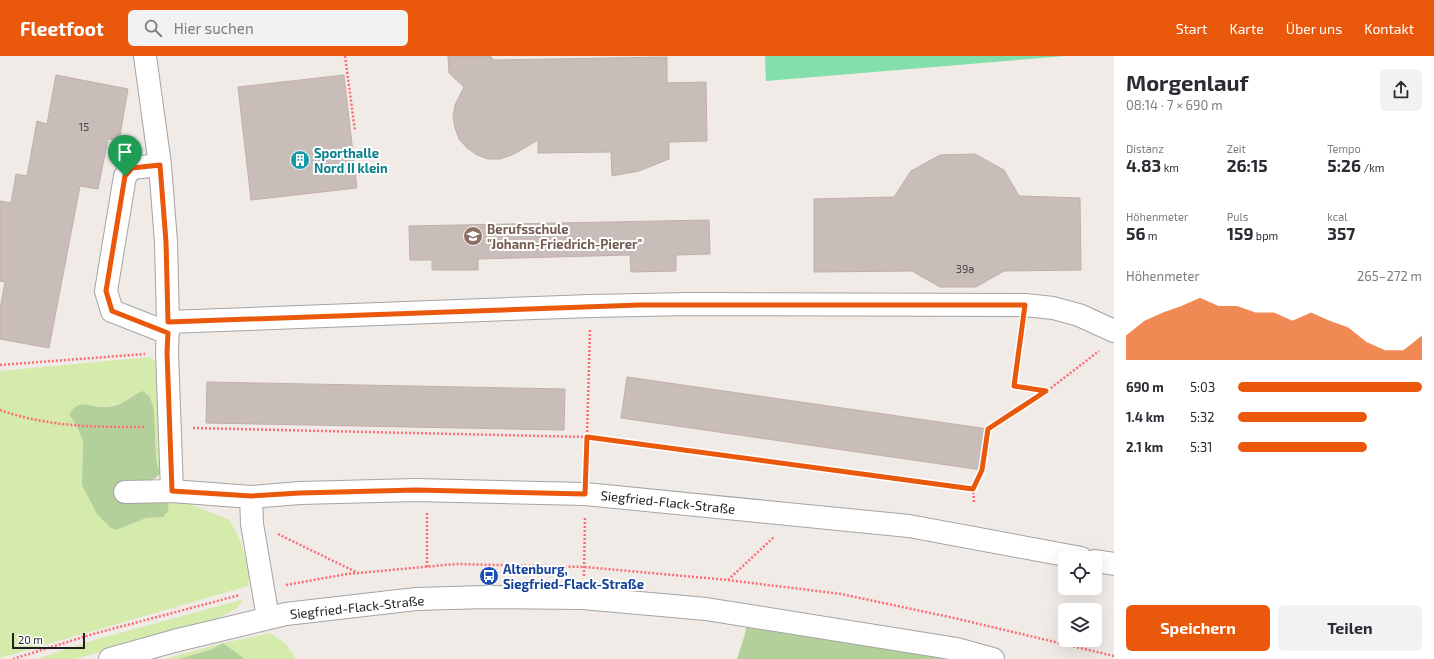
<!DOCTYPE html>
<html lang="de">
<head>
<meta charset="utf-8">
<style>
	:root { --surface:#fff; --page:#f2f2f3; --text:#2b2b33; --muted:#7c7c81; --accent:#ea580c }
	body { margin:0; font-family:"Exo 2",sans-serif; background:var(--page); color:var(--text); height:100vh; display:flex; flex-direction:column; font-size:15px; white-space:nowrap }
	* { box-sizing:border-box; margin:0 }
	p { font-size:13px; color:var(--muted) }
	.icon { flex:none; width:22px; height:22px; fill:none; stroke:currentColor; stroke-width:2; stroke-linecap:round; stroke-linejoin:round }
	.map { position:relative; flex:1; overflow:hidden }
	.drawer { display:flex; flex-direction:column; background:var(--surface); width:320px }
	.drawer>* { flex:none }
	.fabs { position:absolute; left:1058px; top:495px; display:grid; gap:8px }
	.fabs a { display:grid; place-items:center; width:44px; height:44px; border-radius:6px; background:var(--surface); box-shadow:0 4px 16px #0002; font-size:20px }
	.scale { position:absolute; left:12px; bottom:10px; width:73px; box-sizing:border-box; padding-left:4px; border:2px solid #202020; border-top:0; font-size:11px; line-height:14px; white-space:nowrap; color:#202020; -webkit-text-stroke:3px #fff; paint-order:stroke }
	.pin { position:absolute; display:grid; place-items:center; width:34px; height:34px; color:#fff; margin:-41px -17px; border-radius:50% 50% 50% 0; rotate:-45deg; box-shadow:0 0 4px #0007 }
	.pin .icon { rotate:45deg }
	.round { display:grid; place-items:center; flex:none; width:42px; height:42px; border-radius:6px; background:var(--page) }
	.summary { display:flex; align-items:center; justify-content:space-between; height:68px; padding:0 12px }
	h1 { font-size:22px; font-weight:700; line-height:30px }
	.stats { display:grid; grid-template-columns:repeat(3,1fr); gap:6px; height:68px; padding:4px 12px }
	.stats div { display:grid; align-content:center }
	.stats b { font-size:17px; font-weight:700 }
	.stats small { font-size:11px; font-weight:400 }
	.stats p { font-size:11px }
	.chart { height:112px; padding:8px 12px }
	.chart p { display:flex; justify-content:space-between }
	.chart svg { width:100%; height:72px; margin-top:4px; fill:var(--accent); opacity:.7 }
	.button { display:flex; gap:8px; margin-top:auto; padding:8px 12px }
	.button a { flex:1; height:46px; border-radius:6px; background:var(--accent); color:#fff; font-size:16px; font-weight:700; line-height:46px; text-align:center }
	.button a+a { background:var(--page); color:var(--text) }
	ul { padding:0 12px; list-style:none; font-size:13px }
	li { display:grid; grid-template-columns:64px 48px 1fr; align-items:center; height:30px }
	li i { height:10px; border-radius:5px; background:var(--accent) }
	header { display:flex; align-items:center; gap:24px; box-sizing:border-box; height:56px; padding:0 20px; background:var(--accent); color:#fff }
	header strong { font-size:19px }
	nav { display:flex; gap:22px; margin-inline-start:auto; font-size:14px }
	.search { width:280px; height:36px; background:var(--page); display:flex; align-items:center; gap:10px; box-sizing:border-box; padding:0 14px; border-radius:6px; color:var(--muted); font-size:15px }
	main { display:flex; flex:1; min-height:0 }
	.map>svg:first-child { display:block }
	.grass { fill:#d5ebac }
	.forest { fill:#b3d09a }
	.pitch { fill:#83e0ad }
	.building { fill:#c8bdb9; stroke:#c2afa8 }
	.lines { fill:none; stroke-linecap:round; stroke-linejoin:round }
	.minor-casing { stroke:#a4a4a4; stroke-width:24 }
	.path { stroke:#fb6c74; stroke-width:2.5; stroke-dasharray:2 2; stroke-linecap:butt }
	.minor { stroke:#fff; stroke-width:22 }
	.route-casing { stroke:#fff; stroke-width:8 }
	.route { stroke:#ea580c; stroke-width:5 }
	.labels { text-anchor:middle; stroke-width:4; stroke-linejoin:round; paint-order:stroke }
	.number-label { font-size:11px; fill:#4a4746 }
	.culture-label { font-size:13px; font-weight:bold; fill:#0d838f; stroke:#fff; text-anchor:start }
	.education-label { font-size:13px; font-weight:bold; fill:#785e54; stroke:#fff; text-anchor:start }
	.street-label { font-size:13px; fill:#202020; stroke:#fff }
	.transit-label { font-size:13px; font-weight:bold; fill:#164399; stroke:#fff; text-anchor:start }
</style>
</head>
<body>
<header>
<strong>Fleetfoot</strong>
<div class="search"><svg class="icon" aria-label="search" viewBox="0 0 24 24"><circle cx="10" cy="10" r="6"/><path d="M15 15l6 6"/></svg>Hier suchen</div>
<nav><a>Start</a><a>Karte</a><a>Über uns</a><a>Kontakt</a></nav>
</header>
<main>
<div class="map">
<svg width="1114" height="603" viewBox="0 0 1114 603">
	<rect width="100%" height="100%" fill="#f0ebe6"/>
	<!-- grass -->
	<path class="grass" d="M 150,301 L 159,308 L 166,410 L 160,418 L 156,403 L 133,339 L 123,347 L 103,351 L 89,349 L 69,359 L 74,365 L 83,384 L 82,429 L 116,474 L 146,462 L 156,462 L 169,454 L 167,446 L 187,447 L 230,464 L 240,484 L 250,517 L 248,530 L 0,602 L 0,315 Z
		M 244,543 L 237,552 L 219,562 L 75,603 L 37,603 L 87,586 Z
		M 270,577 L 286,588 L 296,603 L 245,603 L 223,587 L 212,593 L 179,603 L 164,603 L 223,587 Z"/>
	<!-- forest -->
	<path class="forest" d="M 143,335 L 150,341 L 154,354 L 156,403 L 160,418 L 154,423 L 146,426 L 124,446 L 167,446 L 169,454 L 163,461 L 146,462 L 116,474 L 111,472 L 97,458 L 82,429 L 83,384 L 74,365 L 69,359 C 78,342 89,351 103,351 C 108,351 120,349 124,346 C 131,342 134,338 143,335 Z
		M 748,560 L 993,603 L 737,603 L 745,578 Z
		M 223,587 L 245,603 L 179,603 L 212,593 Z"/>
	<!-- pitch -->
	<path class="pitch" d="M 765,0 L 1065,0 L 766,25 Z"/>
	<!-- building -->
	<path class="building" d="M 448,0 L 490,0 L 494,4 L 667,1 L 667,27 L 706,26 L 707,85 L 669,86 L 669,103 L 639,115 L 612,120 L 611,96 L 538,97 L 538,84 L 512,99 L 500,103 L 488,103 L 477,99 L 467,92 L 459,83 L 455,72 L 453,61 L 455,49 L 464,31 L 449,17 Z
		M 56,19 L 128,33 L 119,85 L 108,83 L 98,133 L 80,130 L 49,292 L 0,283 L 0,253 L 5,226 L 0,225 L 0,145 L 11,147 L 16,118 L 27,120 L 37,65 L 47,68 Z
		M 344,19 L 357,132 L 251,144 L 238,31 Z
		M 975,98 L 1004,114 L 1019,140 L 1080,142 L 1081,214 L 1004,215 L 976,231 L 940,231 L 912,215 L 814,216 L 814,143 L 894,141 L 911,115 L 940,99 Z
		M 709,164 L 710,198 L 676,199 L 676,215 L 631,216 L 630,199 L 478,203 L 478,214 L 432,214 L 432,204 L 410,204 L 409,170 Z
		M 627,321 L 988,373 L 982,414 L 621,362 Z
		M 207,326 L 565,333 L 564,374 L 206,367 Z"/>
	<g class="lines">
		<!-- minor casing -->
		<g class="minor-casing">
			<path id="minor" d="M 145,0 L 160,109 L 166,186 L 168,266
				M 160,109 L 132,112 L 125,120 L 106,235 L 112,255 L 168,277
				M 125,436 L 172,435
				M 251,441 L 172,435 L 167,296 L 168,266 L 590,250 L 690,248 L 1025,249 L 1053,252 L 1079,259 L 1114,275
				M 1095,505 L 1114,508
				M 268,562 L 252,468 L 251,441 L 300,437 L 416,434 L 585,438 L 909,470 L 1081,502
				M 110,603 L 174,585 L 286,558 L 416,543 L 487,541 L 583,542 L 706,553 L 957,593 L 993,603"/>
		</g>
		<!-- path -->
		<path class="path" d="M 345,0 L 355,75
			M 1022,272 L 1014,329 L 1047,335 L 1099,295
			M 0,309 L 145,298
			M 0,354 C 48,371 95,371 146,371
			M 193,372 L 587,381 L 973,433
			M 586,416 L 590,273
			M 974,446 L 973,433 L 982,414 L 988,373 L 1047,335
			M 427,457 L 427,511
			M 278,478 L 358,517
			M 584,520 L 585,461
			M 728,524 L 774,481
			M 286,529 L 347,518 L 456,508 L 585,511 L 728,524 L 841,538 L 954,562 L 1114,600
			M 13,603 L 93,578 L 240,539"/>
		<!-- minor -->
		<use href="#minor" class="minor"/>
	</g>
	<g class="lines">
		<!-- route casing -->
		<g class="route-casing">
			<path id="route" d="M 160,109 L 166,186 L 168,266 L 640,249 L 1025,249 L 1014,330 L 1046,335 L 988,373 L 982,414 L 973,433 L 587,381 L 585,438 L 416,434 L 300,437 L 251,440 L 172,435 L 167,296 L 168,277 L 112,255 L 106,235 L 125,120 L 132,112 Z"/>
		</g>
		<!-- route -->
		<use href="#route" class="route"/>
	</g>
	<!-- icons -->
	<defs>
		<g id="building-disc" transform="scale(1)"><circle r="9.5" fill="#0f9aa8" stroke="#fff"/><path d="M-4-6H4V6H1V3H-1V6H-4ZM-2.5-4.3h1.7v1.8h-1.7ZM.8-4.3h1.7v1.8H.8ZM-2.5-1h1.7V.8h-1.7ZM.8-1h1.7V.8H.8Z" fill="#fff"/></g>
		<g id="school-disc" transform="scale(1)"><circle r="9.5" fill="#8d6e63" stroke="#fff"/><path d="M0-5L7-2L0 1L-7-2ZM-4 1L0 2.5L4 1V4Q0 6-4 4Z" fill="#fff"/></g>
		<g id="bus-disc" transform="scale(1)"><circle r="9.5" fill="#1a4fb4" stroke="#fff"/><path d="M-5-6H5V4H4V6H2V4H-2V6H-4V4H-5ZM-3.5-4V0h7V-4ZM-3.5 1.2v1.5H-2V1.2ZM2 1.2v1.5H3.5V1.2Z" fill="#fff"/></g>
	</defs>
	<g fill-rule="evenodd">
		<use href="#building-disc" x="300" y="104"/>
		<use href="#school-disc" x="473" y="180"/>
		<use href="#bus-disc" x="489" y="520"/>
	</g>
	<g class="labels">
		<!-- number labels -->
		<g class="number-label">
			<text x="84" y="75">15</text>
			<text x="965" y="217">39a</text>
		</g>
		<!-- culture labels -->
		<g class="culture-label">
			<text x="314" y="102">Sporthalle<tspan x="314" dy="15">Nord II klein</tspan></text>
		</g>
		<!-- education labels -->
		<g class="education-label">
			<text x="487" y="178">Berufsschule<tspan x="487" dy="15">"Johann-Friedrich-Pierer"</tspan></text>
		</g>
		<!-- street labels -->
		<g class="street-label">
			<text transform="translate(668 446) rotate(6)" y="5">Siegfried-Flack-Straße</text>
			<text transform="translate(357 551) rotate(-6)" y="5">Siegfried-Flack-Straße</text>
		</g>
		<!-- transit labels -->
		<g class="transit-label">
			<text x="503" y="518">Altenburg,<tspan x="503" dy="15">Siegfried-Flack-Straße</tspan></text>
		</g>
	</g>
</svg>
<div class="fabs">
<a><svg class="icon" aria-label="locate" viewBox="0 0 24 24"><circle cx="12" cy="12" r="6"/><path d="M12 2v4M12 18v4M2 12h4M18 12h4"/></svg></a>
<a><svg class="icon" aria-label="layers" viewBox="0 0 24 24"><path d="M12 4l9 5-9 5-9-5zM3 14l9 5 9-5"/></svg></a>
</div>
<div class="scale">20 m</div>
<div class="pin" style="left:125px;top:120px;background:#1e9e55"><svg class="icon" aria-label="arrive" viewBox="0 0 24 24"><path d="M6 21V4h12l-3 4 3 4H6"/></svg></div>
</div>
<section class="drawer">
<div class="summary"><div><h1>Morgenlauf</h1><p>08:14 · 7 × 690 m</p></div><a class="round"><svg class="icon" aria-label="share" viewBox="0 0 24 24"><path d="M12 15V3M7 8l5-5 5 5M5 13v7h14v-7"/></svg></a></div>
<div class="stats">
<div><p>Distanz</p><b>4.83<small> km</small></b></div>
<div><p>Zeit</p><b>26:15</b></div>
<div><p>Tempo</p><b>5:26<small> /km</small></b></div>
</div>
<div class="stats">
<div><p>Höhenmeter</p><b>56<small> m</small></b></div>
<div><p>Puls</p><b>159<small> bpm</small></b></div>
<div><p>kcal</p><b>357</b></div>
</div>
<div class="chart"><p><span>Höhenmeter</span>265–272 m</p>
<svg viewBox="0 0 160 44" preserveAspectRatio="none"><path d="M0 44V29L10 20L20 15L30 11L40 6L50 11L60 11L70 15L80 15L90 20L100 15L110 20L120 24L130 33L140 38L150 38L160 29V44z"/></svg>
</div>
<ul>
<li><b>690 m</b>5:03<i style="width:100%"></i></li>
<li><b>1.4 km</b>5:32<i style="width:70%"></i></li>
<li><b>2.1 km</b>5:31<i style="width:70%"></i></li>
</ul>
<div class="button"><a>Speichern</a><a>Teilen</a></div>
</section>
</main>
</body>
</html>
